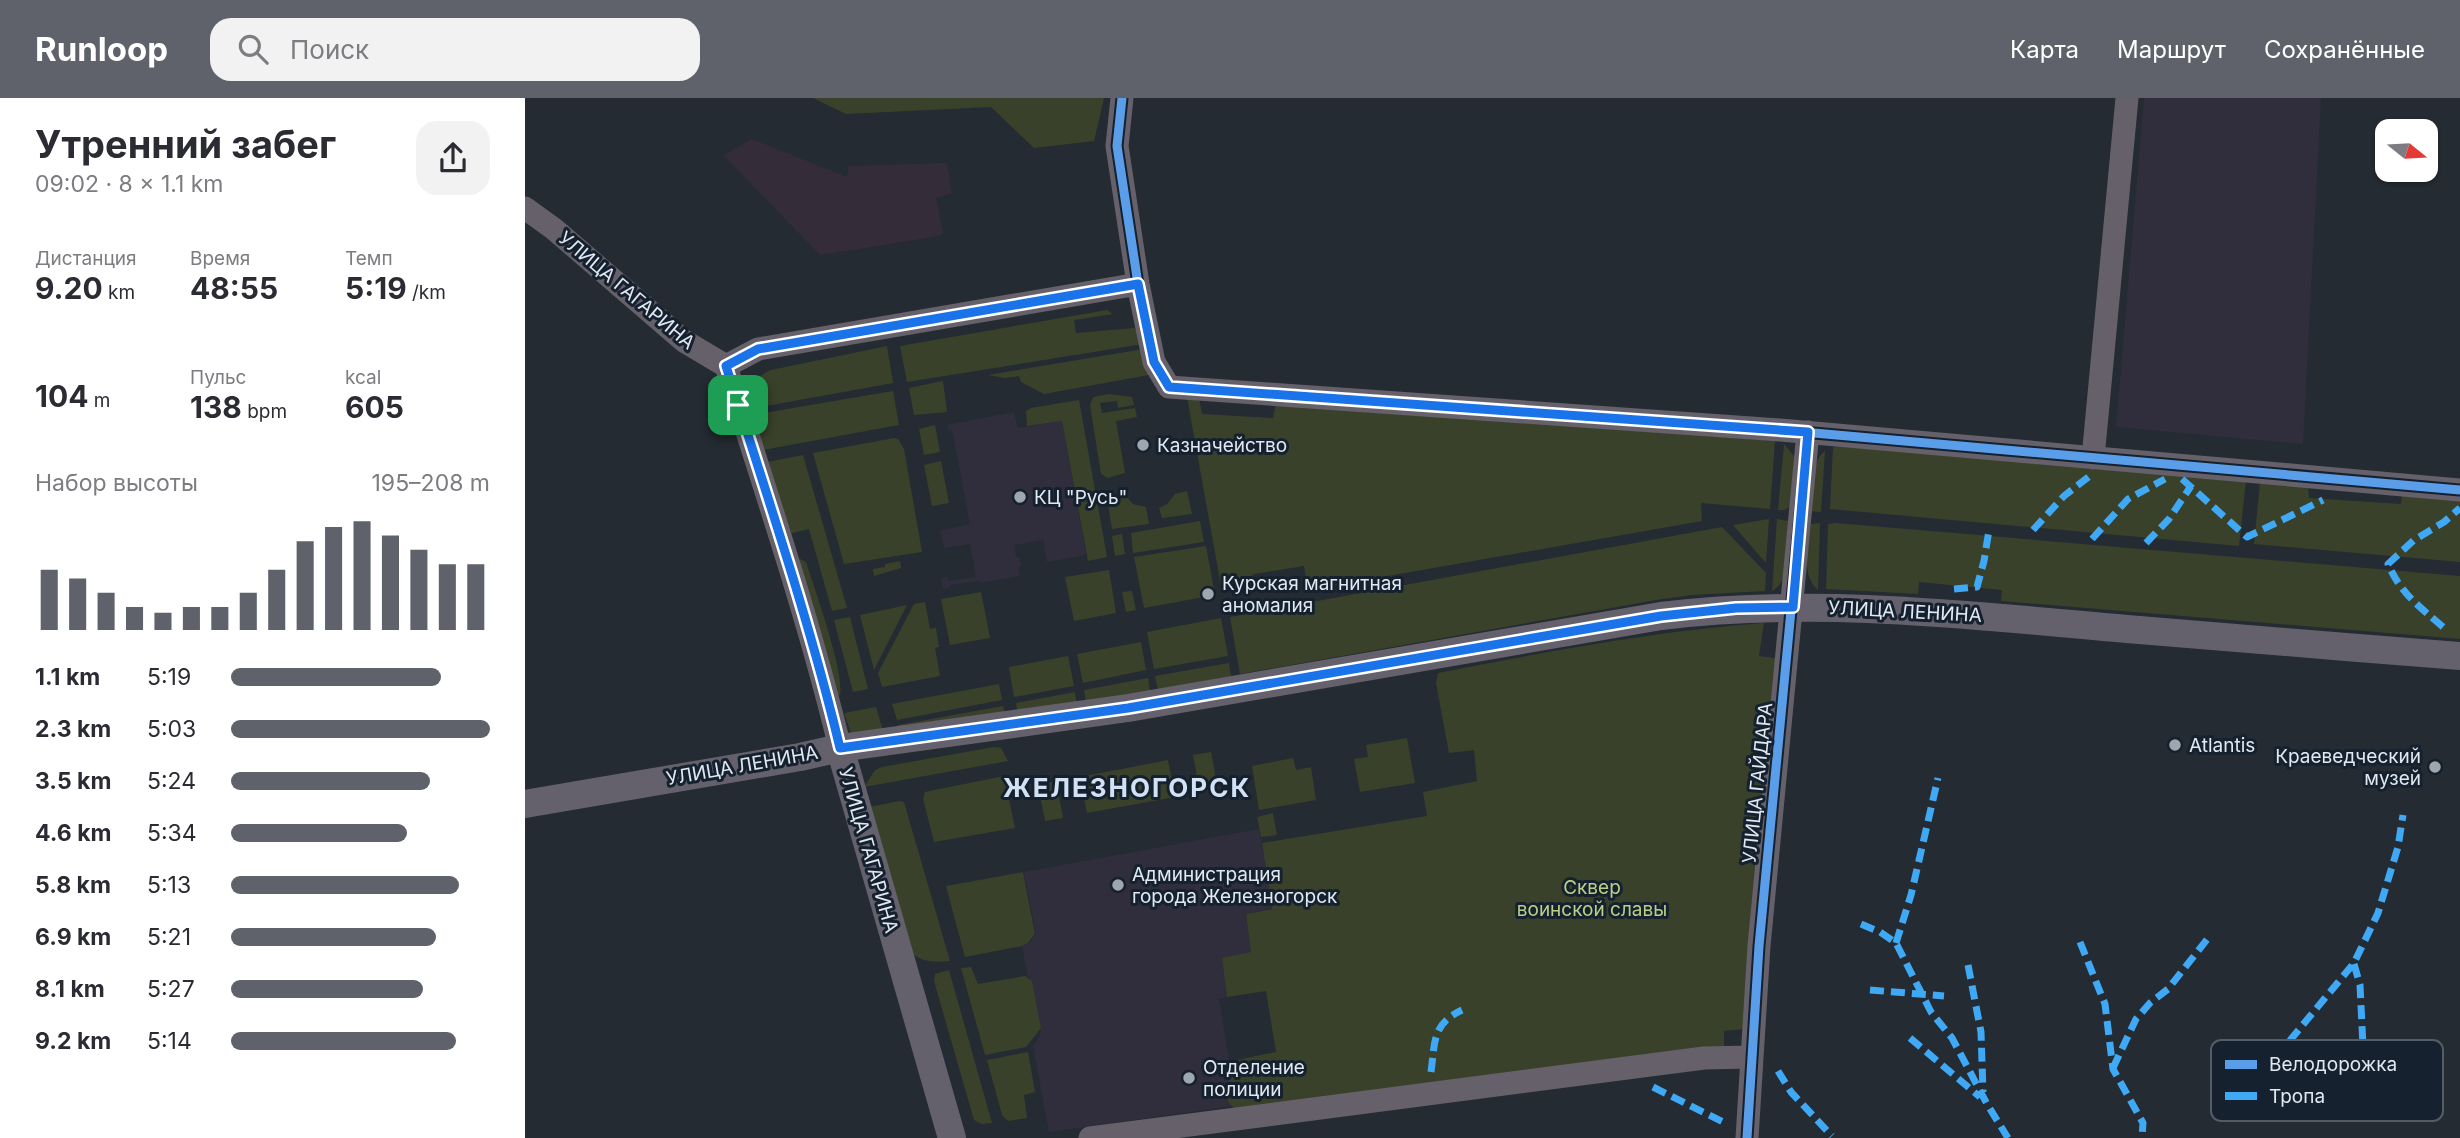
<!DOCTYPE html>
<html lang="ru">
<head>
<meta charset="utf-8">
<style>
	:root { --surface:#fff; --page:#f2f2f3; --text:#2b2b33; --muted:#7c7c81; --accent:#5f626a }
	body { margin:0; font-family:Inter,sans-serif; background:var(--page); color:var(--text); height:100vh; display:flex; flex-direction:column; font-size:26px; white-space:nowrap }
	* { box-sizing:border-box; margin:0 }
	p { font-size:23px; color:var(--muted) }
	.icon { flex:none; width:38px; height:38px; fill:none; stroke:currentColor; stroke-width:2; stroke-linecap:round; stroke-linejoin:round }
	.map { position:relative; flex:1; overflow:hidden }
	.details { display:flex; flex-direction:column; background:var(--surface); width:525px }
	.details>* { flex:none }
	.needle { width:46px; rotate:108deg }
	.tools { position:absolute; left:1850px; top:21px; display:grid; gap:14px }
	.tools a { display:grid; place-items:center; width:63px; height:63px; border-radius:14px; background:var(--surface); box-shadow:0 2px 5px #0004; font-size:35px }
	.pin { position:absolute; display:grid; place-items:center; width:60px; height:60px; color:#fff; margin:-30px; border-radius:14px; box-shadow:0 4px 10px #0006 }
	.round { display:grid; place-items:center; flex:none; width:74px; height:74px; border-radius:21px; background:var(--page) }
	.head { display:flex; align-items:center; justify-content:space-between; height:119px; padding:0 35px }
	h1 { font-size:38px; font-weight:700; line-height:52px }
	.stats { display:grid; grid-template-columns:repeat(3,1fr); gap:10px; height:119px; padding:7px 35px }
	.stats div { display:grid; align-content:center }
	.stats b { font-size:30px; font-weight:700 }
	.stats small { font-size:19px; font-weight:400 }
	.stats p { font-size:19px }
	.chart { height:196px; padding:14px 35px }
	.chart p { display:flex; justify-content:space-between }
	.chart svg { width:100%; height:126px; margin-top:7px; stroke:var(--accent); stroke-width:6 }
	ul { padding:0 35px; list-style:none; font-size:23px }
	li { display:grid; grid-template-columns:112px 84px 1fr; align-items:center; height:52px }
	li i { height:18px; border-radius:9px; background:var(--accent) }
	header { display:flex; align-items:center; gap:42px; box-sizing:border-box; height:98px; padding:0 35px; background:var(--accent); color:#fff }
	header strong { font-size:33px }
	nav { display:flex; gap:38px; margin-inline-start:auto; font-size:24px }
	.search { width:490px; height:63px; background:var(--page); display:flex; align-items:center; gap:18px; box-sizing:border-box; padding:0 24px; border-radius:21px; color:var(--muted); font-size:26px }
	main { display:flex; flex:1; min-height:0 }
	.map>svg:first-child { display:block }
	.commercial { fill:#302e3d }
	.industrial { fill:#352c39 }
	.green { fill:#3a412a }
	.lines { fill:none; stroke-linecap:round; stroke-linejoin:round }
	.minor { stroke:#656069; stroke-width:23 }
	.major { stroke:#65616c; stroke-width:28 }
	.quiet { stroke:#3fa9f5; stroke-width:7; stroke-dasharray:14 7; stroke-linecap:butt }
	.cycleway-casing { stroke:#15212e; stroke-width:13 }
	.cycleway { stroke:#5a9eea; stroke-width:9 }
	.route-casing { stroke:#fff; stroke-width:14 }
	.route { stroke:#1a73e8; stroke-width:9 }
	.poi-dot { fill:#9ea6ae; stroke:#15212e; stroke-width:2.5 }
	.labels { text-anchor:middle; stroke-width:6; stroke-linejoin:round; paint-order:stroke }
	.street-label { font-size:19px; fill:#e0e8f1; stroke:#15212e }
	.poi-label { font-size:19px; fill:#e0e8f1; stroke:#15212e; text-anchor:start }
	.park-label { font-size:19px; fill:#bad086; stroke:#15212e }
	.district-label { font-size:26px; font-weight:bold; letter-spacing:2px; fill:#d2e2f4; stroke:#15212e }
	.key { fill:#15212e; stroke:#525d68; stroke-width:2 }
	.key-label { font-size:19px; fill:#e0e8f1 }
</style>
</head>
<body>
<header>
<strong>Runloop</strong>
<div class="search"><svg class="icon" aria-label="search" viewBox="0 0 24 24"><circle cx="10" cy="10" r="6"/><path d="M15 15l6 6"/></svg>Поиск</div>
<nav><a>Карта</a><a>Маршрут</a><a>Сохранённые</a></nav>
</header>
<main>
<section class="details">
<div class="head"><div><h1>Утренний забег</h1><p>09:02 · 8 × 1.1 km</p></div><a class="round"><svg class="icon" aria-label="share" viewBox="0 0 24 24"><path d="M12 15V3M7 8l5-5 5 5M5 13v7h14v-7"/></svg></a></div>
<div class="stats">
<div><p>Дистанция</p><b>9.20<small> km</small></b></div>
<div><p>Время</p><b>48:55</b></div>
<div><p>Темп</p><b>5:19<small> /km</small></b></div>
</div>
<div class="stats">
<div><b>104<small> m</small></b></div>
<div><p>Пульс</p><b>138<small> bpm</small></b></div>
<div><p>kcal</p><b>605</b></div>
</div>
<div class="chart"><p><span>Набор высоты</span>195–208 m</p>
<svg viewBox="0 0 160 44" preserveAspectRatio="none"><path d="M5 44V23M15 44V26M25 44V31M35 44V36M45 44V38M55 44V36M65 44V36M75 44V31M85 44V23M95 44V13M105 44V8M115 44V6M125 44V11M135 44V16M145 44V21M155 44V21"/></svg>
</div>
<ul>
<li><b>1.1 km</b>5:19<i style="width:81%"></i></li>
<li><b>2.3 km</b>5:03<i style="width:100%"></i></li>
<li><b>3.5 km</b>5:24<i style="width:77%"></i></li>
<li><b>4.6 km</b>5:34<i style="width:68%"></i></li>
<li><b>5.8 km</b>5:13<i style="width:88%"></i></li>
<li><b>6.9 km</b>5:21<i style="width:79%"></i></li>
<li><b>8.1 km</b>5:27<i style="width:74%"></i></li>
<li><b>9.2 km</b>5:14<i style="width:87%"></i></li>
</ul>
</section>
<div class="map">
<svg width="1935" height="1040" viewBox="0 0 1935 1040">
	<rect width="100%" height="100%" fill="#242b32"/>
	<!-- commercial -->
	<path class="commercial" d="M 1619,0 L 1796,0 L 1778,346 L 1591,329 Z
		M 489,314 L 493,330 L 537,323 L 561,457 L 522,464 L 518,442 L 489,447 L 491,459 L 494,459 L 496,468 L 493,469 L 495,478 L 455,485 L 454,483 L 425,487 L 424,490 L 418,491 L 416,480 L 423,479 L 424,483 L 451,479 L 445,446 L 419,450 L 415,433 L 445,426 L 427,332 L 423,332 L 422,327 Z
		M 734,731 L 747,810 L 720,816 L 727,854 L 697,861 L 702,899 L 694,901 L 704,962 L 712,962 L 704,973 L 703,1003 L 707,1008 L 524,1034 L 508,948 L 515,938 L 516,930 L 507,883 L 503,879 L 497,848 L 503,846 L 511,837 L 499,774 Z"/>
	<!-- industrial -->
	<path class="industrial" d="M 227,41 L 322,79 L 324,68 L 422,65 L 427,95 L 411,100 L 418,135 L 414,138 L 295,157 L 198,57 Z"/>
	<!-- green -->
	<path class="green" d="M 288,0 L 579,0 L 569,43 L 509,50 L 466,9 L 321,16 Z
		M 582,212 L 588,216 L 549,222 L 551,235 L 609,230 L 614,233 L 618,246 L 382,284 L 375,248 Z
		M 362,248 L 368,285 L 225,311 C 223,291 227,280 246,272 Z
		M 619,251 L 624,277 L 519,296 L 496,284 L 494,278 L 480,280 L 463,277 Z
		M 418,283 L 422,314 L 389,317 L 384,290 Z
		M 368,293 L 374,327 L 238,352 L 226,317 Z
		M 584,296 L 607,299 L 609,307 L 593,310 L 592,303 L 575,305 L 577,315 L 610,310 L 612,319 L 591,323 L 600,375 L 583,380 L 576,376 L 565,307 L 568,299 Z
		M 662,299 L 674,300 L 677,316 L 748,320 L 751,305 L 1250,343 L 1245,411 L 1176,405 L 1177,423 L 783,492 L 779,468 L 729,476 L 720,483 L 696,488 Z
		M 554,302 L 582,459 L 563,463 L 537,323 L 502,328 L 501,313 L 506,310 Z
		M 410,327 L 415,354 L 399,357 L 394,331 Z
		M 369,340 L 373,341 L 379,351 L 397,454 L 319,466 L 288,355 Z
		M 1259,346 L 1269,358 L 1266,408 L 1260,412 L 1253,412 Z
		M 1321,347 L 1721,382 L 1714,448 L 1305,411 L 1308,349 Z
		M 1300,353 L 1296,414 L 1285,413 C 1287,394 1284,365 1300,353 Z
		M 278,357 L 322,510 L 307,513 L 284,431 L 264,436 L 242,364 Z
		M 416,363 L 424,405 L 407,408 L 399,367 Z
		M 1735,384 L 1783,387 L 1784,400 L 1876,406 L 1877,395 L 1935,400 L 1935,464 L 1729,446 Z
		M 662,393 L 667,416 L 637,420 L 634,410 L 642,406 L 650,396 Z
		M 601,398 L 608,406 L 621,409 L 624,426 L 587,431 L 582,401 Z
		M 1244,421 L 1241,465 L 1208,427 Z
		M 1252,421 L 1263,423 C 1262,446 1269,480 1247,493 Z
		M 675,423 L 679,444 L 608,455 L 606,435 Z
		M 1295,425 L 1293,492 C 1275,477 1284,447 1286,426 Z
		M 1311,425 L 1935,478 L 1935,541 L 1476,503 L 1477,492 L 1394,484 L 1393,496 L 1301,491 L 1303,426 Z
		M 1197,429 L 1241,475 L 1240,493 L 1167,497 L 1131,502 L 715,576 L 705,519 Z
		M 597,436 L 600,456 L 590,458 L 587,438 Z
		M 681,448 L 690,497 L 619,510 L 609,459 Z
		M 275,461 L 281,464 C 289,489 320,575 315,597 L 311,598 L 272,465 Z
		M 375,463 L 376,470 L 349,478 L 348,471 L 360,469 L 360,466 Z
		M 584,472 L 591,515 L 549,523 L 540,479 Z
		M 607,493 L 611,512 L 601,514 L 597,494 Z
		M 456,494 L 465,540 L 425,547 L 416,501 Z
		M 400,504 L 405,531 L 411,530 L 414,549 L 410,550 L 415,578 L 357,589 L 353,575 L 389,506 Z
		M 382,507 L 349,572 L 335,517 Z
		M 325,519 L 343,591 L 328,594 L 309,522 Z
		M 696,520 L 703,558 L 629,571 L 622,534 Z
		M 1239,525 L 1234,558 L 1256,561 L 1219,931 L 1199,933 L 1199,950 L 711,1012 L 703,1004 L 704,973 L 712,962 L 751,954 L 741,893 L 702,899 L 697,860 L 726,854 L 721,816 L 747,811 L 737,745 L 902,718 L 898,694 L 952,683 L 949,652 L 924,655 L 911,585 L 913,575 C 1021,554 1129,533 1239,525 Z
		M 616,544 L 621,572 L 558,585 L 552,556 Z
		M 543,558 L 549,588 L 489,599 L 484,569 Z
		M 704,565 L 706,578 L 633,592 L 630,578 Z
		M 623,580 L 625,593 L 561,605 L 559,592 Z
		M 474,586 L 477,602 L 372,622 L 367,606 Z
		M 550,594 L 552,607 L 493,618 L 491,605 Z
		M 478,608 L 481,620 L 376,639 L 373,627 Z
		M 351,609 L 359,636 L 327,638 L 319,615 Z
		M 882,640 L 890,685 L 835,694 L 829,661 L 843,659 L 841,647 Z
		M 469,649 L 476,650 L 483,663 L 339,689 L 350,672 L 357,669 Z
		M 686,654 L 693,691 L 675,694 L 668,657 Z
		M 768,660 L 771,672 L 786,669 L 791,702 L 734,712 L 727,668 Z
		M 643,662 L 650,699 L 562,715 L 555,679 Z
		M 479,678 L 490,730 L 409,744 L 398,701 L 400,694 Z
		M 531,683 L 538,720 L 520,723 L 513,687 Z
		M 374,703 L 379,704 L 425,863 C 410,864 397,865 386,854 L 345,709 Z
		M 748,715 L 752,737 L 736,739 L 732,719 Z
		M 498,774 L 510,836 L 503,845 L 497,848 L 440,859 L 421,788 Z
		M 446,869 L 453,886 L 500,878 L 507,883 L 516,930 L 501,949 L 460,957 L 436,870 Z
		M 424,872 L 467,1025 L 457,1026 L 449,1022 L 409,883 L 410,876 Z
		M 503,954 L 510,994 L 499,997 L 502,1020 L 483,1023 L 477,1017 L 462,962 Z"/>
	<g class="lines">
		<!-- minor -->
		<path class="minor" d="M 597,0 L 592,48 L 613,186 L 629,264 L 644,289 L 1255,332 L 1935,392
			M 0,110 L 29,131 L 159,243 L 201,268 C 241,395 284,521 315,650
			M 201,268 L 233,251 L 613,186
			M 1568,360 L 1602,0
			M 565,1040 L 1179,960 L 1226,959
			M 1222,1040 L 1234,848 L 1283,334"/>
		<!-- major -->
		<path class="major" d="M 315,650 L 427,1040
			M 0,706 L 275,659 L 315,650 L 603,610 L 1136,518 C 1296,499 1443,517 1602,531 C 1713,541 1824,549 1935,558"/>
		<!-- quiet -->
		<path class="quiet" d="M 1657,381 L 1722,439 L 1798,402
			M 1508,432 L 1539,398 L 1566,377
			M 1567,441 L 1603,401 L 1640,381
			M 1621,445 L 1644,421 L 1666,388
			M 1429,491 L 1452,489 L 1459,463 L 1464,432
			M 1918,529 C 1894,508 1876,496 1863,466 L 1889,442 L 1919,424 L 1935,410
			M 1336,826 L 1355,834 L 1371,845 L 1406,914 L 1427,940 L 1462,1006 L 1483,1040
			M 1555,844 L 1580,906 L 1588,971 L 1618,1025 L 1617,1040
			M 1371,845 L 1386,797 L 1413,680
			M 1829,866 L 1835,887 L 1839,969 L 1856,1014
			M 1443,867 L 1456,934 L 1458,994
			M 1345,892 L 1419,898
			M 1385,940 L 1455,999
			M 1588,970 L 1611,921 L 1625,905 L 1643,891 L 1684,839
			M 1253,973 L 1266,994 L 1307,1038
			M 906,974 C 910,944 907,926 937,912
			M 1128,989 L 1198,1024
			M 1711,999 L 1738,992 L 1762,946 L 1829,865 L 1853,815 L 1873,749 L 1878,717"/>
		<!-- cycleway casing -->
		<g class="cycleway-casing">
			<path id="cycleway" d="M 597,0 L 592,48 L 613,186 L 629,264 L 644,289 L 1255,332 L 1935,392
				M 1222,1040 L 1234,848 L 1283,334"/>
		</g>
		<!-- cycleway -->
		<use href="#cycleway" class="cycleway"/>
	</g>
	<g class="lines">
		<!-- route casing -->
		<g class="route-casing">
			<path id="route" d="M 613,186 L 629,264 L 644,289 L 1283,334 L 1268,509 L 1211,510 L 1136,518 L 603,610 L 315,650 C 284,521 241,395 201,268 L 233,251 Z"/>
		</g>
		<!-- route -->
		<use href="#route" class="route"/>
	</g>
	<!-- markers -->
	<g class="poi-dot">
		<circle cx="618" cy="347" r="7"/>
		<circle cx="495" cy="399" r="7"/>
		<circle cx="683" cy="496" r="7"/>
		<circle cx="1650" cy="647" r="7"/>
		<circle cx="1910" cy="669" r="7"/>
		<circle cx="593" cy="787" r="7"/>
		<circle cx="664" cy="980" r="7"/>
	</g>
	<g class="labels">
		<!-- street labels -->
		<g class="street-label">
			<text transform="translate(102 192) rotate(40)" y="7">УЛИЦА ГАГАРИНА</text>
			<text transform="translate(1380 513) rotate(3)" y="7">УЛИЦА ЛЕНИНА</text>
			<text transform="translate(217 667) rotate(-10)" y="7">УЛИЦА ЛЕНИНА</text>
			<text transform="translate(1232 685) rotate(-84)" y="7">УЛИЦА ГАЙДАРА</text>
			<text transform="translate(344 752) rotate(74)" y="7">УЛИЦА ГАГАРИНА</text>
		</g>
		<!-- poi labels -->
		<g class="poi-label">
			<text x="632" y="354">Казначейство</text>
			<text x="509" y="406">КЦ "Русь"</text>
			<text x="697" y="492">Курская магнитная<tspan x="697" dy="22">аномалия</tspan></text>
			<text x="1664" y="654">Atlantis</text>
			<text x="1896" y="665" text-anchor="end">Краеведческий<tspan x="1896" dy="22">музей</tspan></text>
			<text x="607" y="783">Администрация<tspan x="607" dy="22">города Железногорск</tspan></text>
			<text x="678" y="976">Отделение<tspan x="678" dy="22">полиции</tspan></text>
		</g>
		<!-- park labels -->
		<g class="park-label">
			<text x="1067" y="796">Сквер<tspan x="1067" dy="22">воинской славы</tspan></text>
		</g>
		<!-- district labels -->
		<g class="district-label">
			<text x="602" y="699">ЖЕЛЕЗНОГОРСК</text>
		</g>
	</g>
	<!-- legend -->
	<rect x="1686" y="942" width="232" height="81" rx="10" class="key"/>
	<rect x="1700" y="962" width="32" height="9" fill="#5a9eea"/>
	<rect x="1700" y="994" width="32" height="8" fill="#3fa9f5"/>
	<g class="key-label">
		<text x="1744" y="973">Велодорожка</text>
		<text x="1744" y="1005">Тропа</text>
	</g>
</svg>
<div class="tools">
<a><svg class="needle" viewBox="-14 -14 28 28"><path d="M0-13l5 13h-10z" fill="#e53935"/><path d="M0 13l5-13h-10z" fill="#7c7c81"/></svg></a>
</div>
<div class="pin" style="left:213px;top:307px;background:#1e9e55"><svg class="icon" aria-label="arrive" viewBox="0 0 24 24"><path d="M6 21V4h12l-3 4 3 4H6"/></svg></div>
</div>
</main>
</body>
</html>
